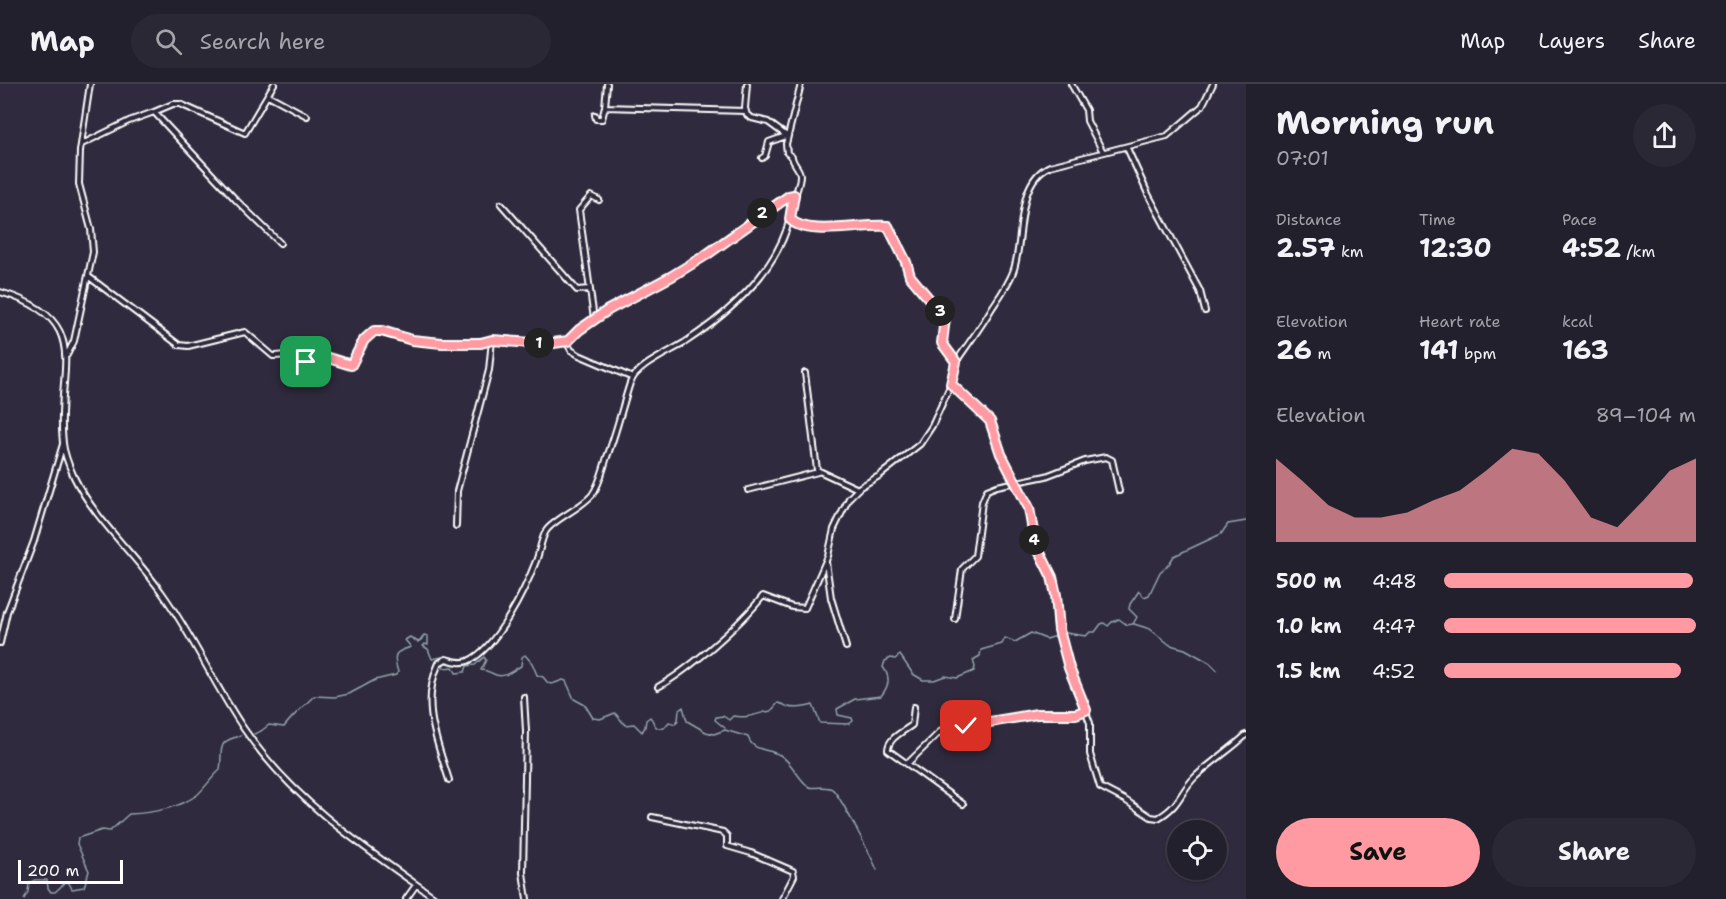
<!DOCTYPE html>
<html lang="en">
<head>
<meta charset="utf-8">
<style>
	:root { --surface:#23202e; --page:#2b2836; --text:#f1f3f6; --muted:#a3a3aa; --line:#403e4a; --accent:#ff9aa2 }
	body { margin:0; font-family:"Shantell Sans",sans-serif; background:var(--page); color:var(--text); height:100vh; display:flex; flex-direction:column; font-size:22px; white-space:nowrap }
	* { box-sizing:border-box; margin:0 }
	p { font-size:20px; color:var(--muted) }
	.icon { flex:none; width:33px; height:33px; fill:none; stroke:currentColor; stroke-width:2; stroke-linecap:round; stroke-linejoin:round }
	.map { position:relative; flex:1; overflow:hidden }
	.sheet { display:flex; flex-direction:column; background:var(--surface); width:480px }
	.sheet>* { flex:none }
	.controls { position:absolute; left:1167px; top:736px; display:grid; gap:12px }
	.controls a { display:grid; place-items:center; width:60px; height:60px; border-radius:50%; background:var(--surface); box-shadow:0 2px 4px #0004,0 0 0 2px var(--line); font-size:30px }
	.scale { position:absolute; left:18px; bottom:15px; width:105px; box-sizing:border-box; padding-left:6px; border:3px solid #fff; border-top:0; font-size:16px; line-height:21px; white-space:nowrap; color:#fff; -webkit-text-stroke:4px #2f2a3d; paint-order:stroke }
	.pin { position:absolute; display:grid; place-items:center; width:51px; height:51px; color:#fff; margin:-26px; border-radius:12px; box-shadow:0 3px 9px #0006 }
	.km { position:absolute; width:30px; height:30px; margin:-15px; border-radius:50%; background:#222; color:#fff; font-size:16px; line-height:30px; text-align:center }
	.round { display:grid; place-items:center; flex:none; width:63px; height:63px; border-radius:32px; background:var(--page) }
	.headline { display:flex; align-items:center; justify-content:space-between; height:102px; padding:0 30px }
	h1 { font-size:33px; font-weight:700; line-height:45px }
	.stats { display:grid; grid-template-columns:repeat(3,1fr); gap:9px; height:102px; padding:6px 30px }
	.stats div { display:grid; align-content:center }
	.stats b { font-size:26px; font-weight:700 }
	.stats small { font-size:16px; font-weight:400 }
	.stats p { font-size:16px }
	.chart { height:168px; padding:12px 30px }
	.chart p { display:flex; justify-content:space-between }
	.chart svg { width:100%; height:108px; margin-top:6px; fill:var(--accent); opacity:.7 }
	.button { display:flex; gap:12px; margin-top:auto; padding:12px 30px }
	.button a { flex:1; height:69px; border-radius:36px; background:var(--accent); color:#111; font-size:24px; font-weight:700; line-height:69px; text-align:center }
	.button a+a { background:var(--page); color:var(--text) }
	ul { padding:0 30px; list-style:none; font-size:20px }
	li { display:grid; grid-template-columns:96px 72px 1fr; align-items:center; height:45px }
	li i { height:15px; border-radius:8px; background:var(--accent) }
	header { display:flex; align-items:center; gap:36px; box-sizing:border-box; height:84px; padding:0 30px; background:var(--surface); border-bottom:2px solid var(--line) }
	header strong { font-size:28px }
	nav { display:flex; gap:33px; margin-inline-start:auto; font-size:21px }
	.search { width:420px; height:54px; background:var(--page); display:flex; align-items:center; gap:15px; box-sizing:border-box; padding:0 21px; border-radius:33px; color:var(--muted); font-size:22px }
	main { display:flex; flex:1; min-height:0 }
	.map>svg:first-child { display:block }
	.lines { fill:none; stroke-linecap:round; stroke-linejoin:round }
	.stream { stroke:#94a3ac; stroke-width:1.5 }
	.street-casing { stroke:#fff; stroke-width:8 }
	.street { stroke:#2f2a3d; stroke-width:4 }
	.route-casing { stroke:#fff; stroke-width:12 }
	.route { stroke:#ff9aa2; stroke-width:8 }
</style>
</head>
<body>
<header>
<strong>Map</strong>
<div class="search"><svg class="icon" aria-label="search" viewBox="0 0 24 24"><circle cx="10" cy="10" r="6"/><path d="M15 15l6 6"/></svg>Search here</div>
<nav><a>Map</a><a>Layers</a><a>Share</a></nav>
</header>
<main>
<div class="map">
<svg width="1246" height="815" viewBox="0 0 1246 815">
	<rect width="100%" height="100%" fill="#2f2a3d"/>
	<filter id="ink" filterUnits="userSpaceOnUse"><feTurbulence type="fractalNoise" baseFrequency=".0167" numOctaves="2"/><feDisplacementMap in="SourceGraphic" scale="12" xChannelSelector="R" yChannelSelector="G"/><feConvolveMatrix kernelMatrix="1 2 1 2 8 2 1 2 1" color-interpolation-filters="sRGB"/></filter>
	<g filter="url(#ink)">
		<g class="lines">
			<!-- stream -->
			<path class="stream" d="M 1134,540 L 1150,545 L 1170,561 L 1185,565 L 1210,579 L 1217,586
				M 725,644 L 715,636 L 716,633 L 723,632 L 729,636 L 733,632 C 749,635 757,629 771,627 L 778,619 C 782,620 785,621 788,623 C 795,625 807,623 813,621 L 820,639 L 849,640 L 853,637 L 852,634 L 838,631 L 837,625 L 855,615 L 881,612 C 889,602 891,594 883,583 L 885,577 L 891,574 L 895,575 L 900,571 L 913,590 L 923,596 L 934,596 L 945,592 L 957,594 L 974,587 L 975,583 L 973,576 L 980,572 L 981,566 L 1002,560 L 1005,554 L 1015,558 L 1031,549 L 1046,555 L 1066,549 L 1086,552 L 1090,548 L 1095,548 L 1101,540 L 1104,539 L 1108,542 L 1112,538 L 1119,535 L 1127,541 L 1133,540 L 1137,533 L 1129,525 L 1130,520 L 1139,507 L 1144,513 L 1149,511 L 1160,488 L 1169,480 L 1174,472 L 1221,450 L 1228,440 L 1246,437
				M 254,650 L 261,647 L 269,641 L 284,643 C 293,631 303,623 314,612 L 335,613 L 349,610 L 375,596 L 396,591 L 398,588 C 392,569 395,568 411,563 L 405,556 L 410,553 L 418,558 L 421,556 L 424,551 L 428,552 L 428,561 L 425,560 L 423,562 L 428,565 L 432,575 L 442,573 L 445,576 L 443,584 L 453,583 L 456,589 L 465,588 L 467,582 L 475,581 L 484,573 L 486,576 L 481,586 C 488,586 490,589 496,591 C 506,594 513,586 521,582 L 522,573 L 525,571 L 532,579 L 537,591 L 543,593 L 548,599 L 552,600 L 563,596 L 566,597 L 574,615 L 585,621 L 593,634 L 600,635 L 615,629 L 625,641 L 634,640 L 642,648 L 645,643 L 646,636 L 650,633 C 655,638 653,646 664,644 L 669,638 L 675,640 L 678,636 L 679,626 L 683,623 L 687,637 L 706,648 L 714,650 L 725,646 L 748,653 C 753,668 767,664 780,671 C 793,679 797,694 809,703 C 816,705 826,701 832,705 C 839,709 873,776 877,786
				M 24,815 L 28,808 L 29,799 L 35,796 L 47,796 L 48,804 L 51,808 L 55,808 L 66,798 L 69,799 L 72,805 L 84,803 L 89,787 L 77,760 L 78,754 L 102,746 L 110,747 L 129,730 C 153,729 177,725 197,711 C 205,704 211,694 220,686 C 223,666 215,657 241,652"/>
			<!-- street casing -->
			<g class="street-casing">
				<path id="street" d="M 607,0 L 605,23 L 745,27
					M 747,0 L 745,24 L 747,31 L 752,34 L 768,38 L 787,52
					M 801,0 L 786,60 L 787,69 L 792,73 C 793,80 800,85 800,91 C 800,106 789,119 790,135 C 808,154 864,139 888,142 L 906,178 L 910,192 L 944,232 L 945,237 L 942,259 L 956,278 L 951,300 L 990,337 L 1001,370 L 1029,424 L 1033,453 L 1052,493 L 1056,511 L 1057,539 L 1069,584 L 1090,639 L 1090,670 L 1100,703 L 1125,716 L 1151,733 L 1158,734 C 1181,721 1179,709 1195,693 C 1211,678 1230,666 1246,651
					M 1071,0 L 1086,26 L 1087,37 L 1103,68
					M 268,11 L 307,32
					M 154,28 L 173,20 L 180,20 L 245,49 L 274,0
					M 595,31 L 596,35 L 602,35 L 605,23
					M 82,60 L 129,37 L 154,28 L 236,116 L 280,159
					M 1127,64 L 1148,110 L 1200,207 L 1205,227
					M 762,74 L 765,72 L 769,58 L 786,52
					M 501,120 L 577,206 L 590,205
					M 89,193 L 179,261 L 188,262 L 245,248 L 273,272 C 283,273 297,266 307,273 C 306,280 309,282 315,283 L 321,274 L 325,273 L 351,281 L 364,256 L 374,247 L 421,258 L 472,259 L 492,256
					M 0,208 C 98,237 54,287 63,359 C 64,370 69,382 74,393 C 93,433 136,472 162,509 C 193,552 214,601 244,645 C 294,718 366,765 437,815
					M 594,235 L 579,126 L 591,112 L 599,116
					M 566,257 L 571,266 L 579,271 L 633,294
					M 67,271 L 74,257 L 93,168 L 91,145 L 79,100 L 80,67 L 90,0
					M 956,278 C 968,260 981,243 992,224 C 1000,212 1008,201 1013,188 C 1025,157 1014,98 1050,82 L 1167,52 L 1202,22 L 1213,0
					M 805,289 L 817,386 L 858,405
					M 748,406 L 818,388
					M 456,442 L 457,407 L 489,286 L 492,256 L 546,260 L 568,257 L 579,246 L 608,226 L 672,192 L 706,171 L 783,115 L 794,111
					M 826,478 L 831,514 L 846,563
					M 955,535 L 962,485 L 975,472 L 982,418 L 987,406 L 997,402 L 1046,392 L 1085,377 L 1106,373 L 1112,376 L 1119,407
					M 0,559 L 7,528 L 34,457 L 63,360
					M 658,603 C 690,585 740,541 763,512 L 792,523 L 805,524 L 828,472 L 834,445 L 849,414 L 860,403 L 879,392 L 920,360 L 932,342 L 951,300
					M 524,613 L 526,647 L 523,789 L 527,815
					M 914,623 L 912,641 C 903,648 888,654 888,666 L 963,720
					M 907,680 L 944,644 L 976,641 L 1037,630 L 1076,630 L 1086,626
					M 449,696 C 437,657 420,620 439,579 L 446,575 C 453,577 460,580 468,577 C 497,564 525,506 536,477 C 540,468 541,455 546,447 C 554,435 580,425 592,411 C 600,400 603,385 607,373 C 616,349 622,324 630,299 C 636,282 668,269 684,259 C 728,230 777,187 790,134
					M 652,733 L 723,748 L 727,752 L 727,762 L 751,769 L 793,787 L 794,792 L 782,815
					M 406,815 L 416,801"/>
			</g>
			<!-- street -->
			<use href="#street" class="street"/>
		</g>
	</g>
	<g class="lines" filter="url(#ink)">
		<!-- route casing -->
		<g class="route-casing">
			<path id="route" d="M 306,278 L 309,282 L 315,283 L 321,274 L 325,273 L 351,281 L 364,256 L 374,247 L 382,247 L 412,256 L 442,259 L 481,259 L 492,256 L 546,260 L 568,257 L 579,246 L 608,226 L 672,192 L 706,171 L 789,112 L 794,111 L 790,135 C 807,154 864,139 888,142 L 906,178 L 910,192 L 945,234 L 942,259 L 956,278 L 951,300 L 990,337 L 1001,370 L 1029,424 L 1035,459 L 1052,493 L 1056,511 L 1059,546 L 1069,584 L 1086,626 L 1076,630 L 1037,630 L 966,642"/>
		</g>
		<!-- route -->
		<use href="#route" class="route"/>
	</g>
</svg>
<div class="controls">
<a><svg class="icon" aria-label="locate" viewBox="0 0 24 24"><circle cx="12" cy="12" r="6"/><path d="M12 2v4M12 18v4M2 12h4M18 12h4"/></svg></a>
</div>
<div class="scale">200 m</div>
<div class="pin" style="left:306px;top:278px;background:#1e9e55"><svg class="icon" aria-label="arrive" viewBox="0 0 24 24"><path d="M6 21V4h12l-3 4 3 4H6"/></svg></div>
<div class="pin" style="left:966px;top:642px;background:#d93025"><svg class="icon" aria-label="check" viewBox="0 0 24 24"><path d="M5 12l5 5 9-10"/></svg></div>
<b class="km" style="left:539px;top:259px">1</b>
<b class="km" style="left:762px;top:129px">2</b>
<b class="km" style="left:940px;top:227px">3</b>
<b class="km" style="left:1034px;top:456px">4</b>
</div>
<section class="sheet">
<div class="headline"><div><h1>Morning run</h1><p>07:01</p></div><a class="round"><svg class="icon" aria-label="share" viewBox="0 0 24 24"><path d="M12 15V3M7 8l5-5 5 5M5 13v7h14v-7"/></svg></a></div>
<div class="stats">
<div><p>Distance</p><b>2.57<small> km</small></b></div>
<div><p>Time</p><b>12:30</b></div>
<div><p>Pace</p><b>4:52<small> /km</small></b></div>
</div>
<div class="stats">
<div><p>Elevation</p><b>26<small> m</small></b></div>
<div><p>Heart rate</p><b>141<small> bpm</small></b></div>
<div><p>kcal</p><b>163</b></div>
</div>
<div class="chart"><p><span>Elevation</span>89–104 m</p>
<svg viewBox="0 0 160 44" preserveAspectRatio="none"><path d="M0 44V10L10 19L20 29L30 34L40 34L50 32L60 27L70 23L80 15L90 6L100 8L110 19L120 34L130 38L140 27L150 15L160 10V44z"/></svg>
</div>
<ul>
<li><b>500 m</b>4:48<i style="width:99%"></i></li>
<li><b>1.0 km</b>4:47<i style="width:100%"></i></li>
<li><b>1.5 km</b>4:52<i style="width:94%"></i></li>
</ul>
<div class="button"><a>Save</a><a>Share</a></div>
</section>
</main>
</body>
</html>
